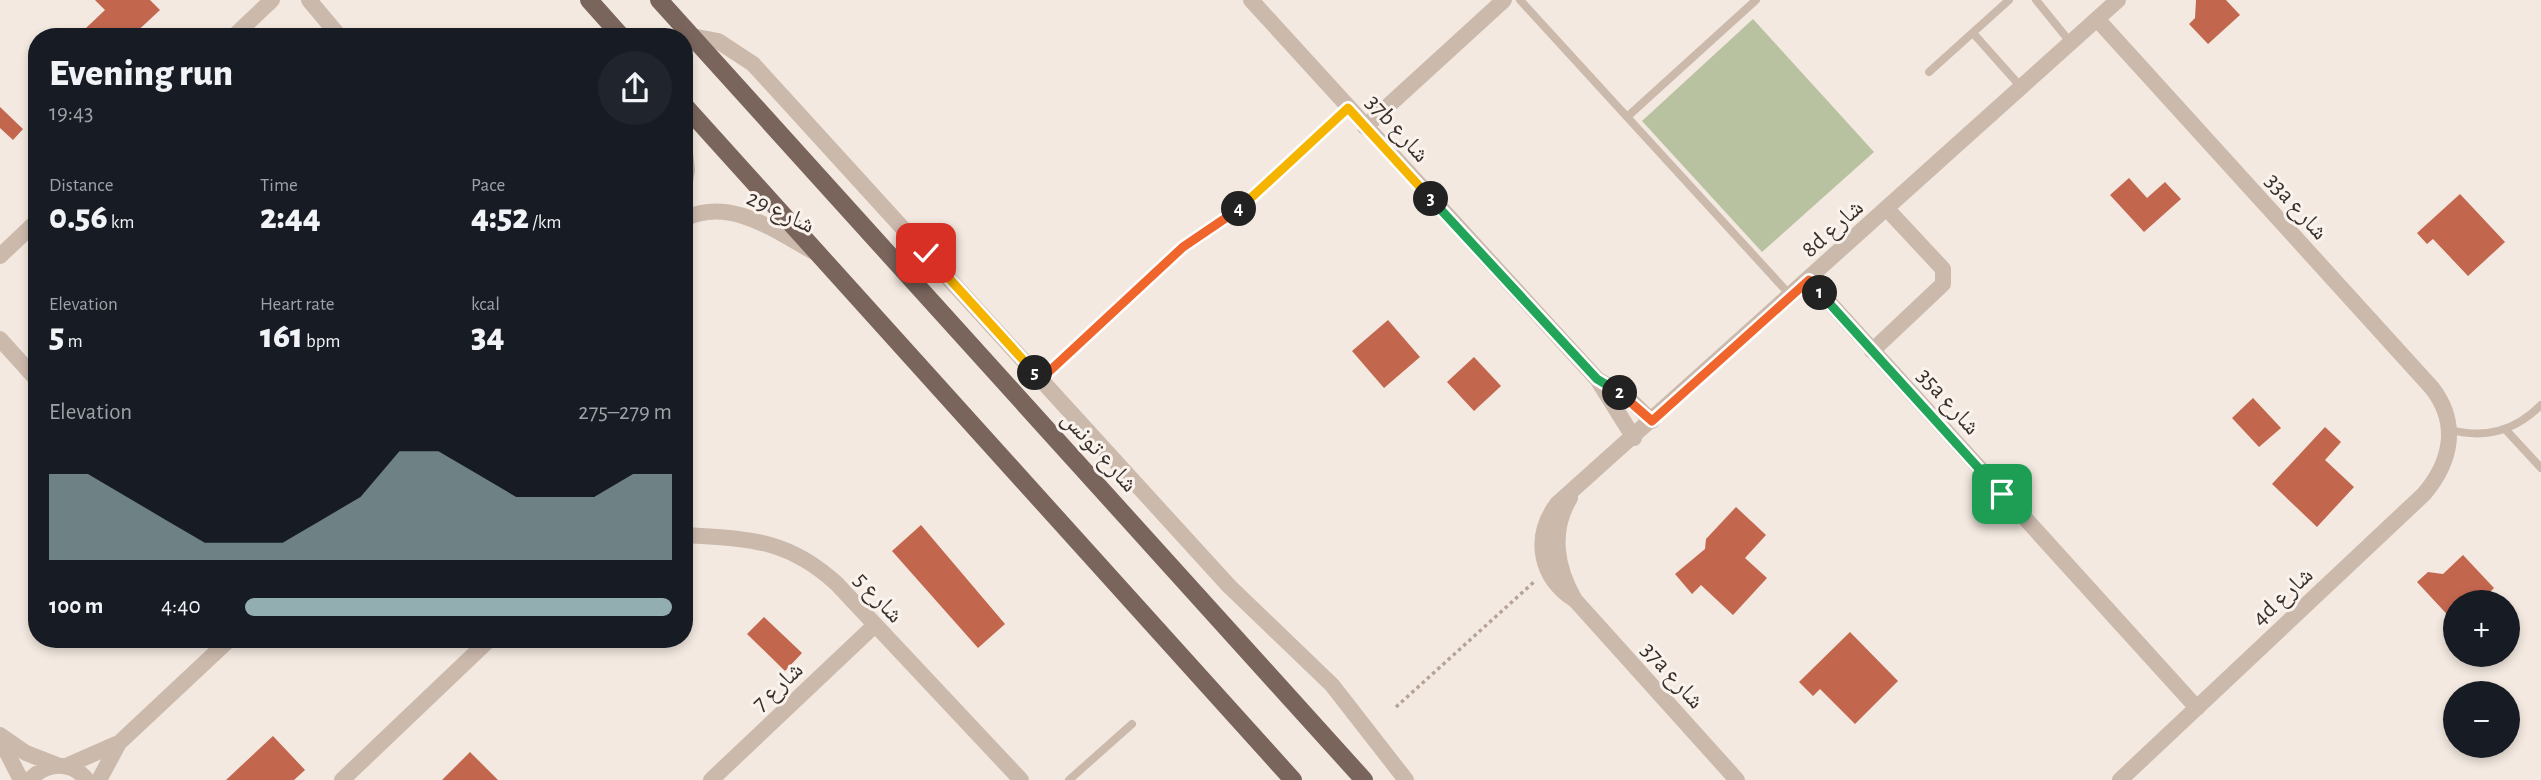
<!DOCTYPE html>
<html lang="en">
<head>
<meta charset="utf-8">
<style>
	:root { --surface:#171b24; --page:#20242c; --text:#f1f3f6; --muted:#9ea1a6; --accent:#93aeb0 }
	body { margin:0; font-family:"Alegreya Sans","Noto Naskh Arabic",sans-serif; background:var(--page); color:var(--text); height:100vh; display:flex; flex-direction:column; font-size:26px; white-space:nowrap }
	* { box-sizing:border-box; margin:0 }
	p { font-size:23px; color:var(--muted) }
	.icon { flex:none; width:38px; height:38px; fill:none; stroke:currentColor; stroke-width:2; stroke-linecap:round; stroke-linejoin:round }
	.map { position:relative; flex:1; overflow:hidden }
	.side { position:absolute; left:28px; top:28px; width:665px; height:620px; display:flex; flex-direction:column; background:var(--surface); border-radius:28px; box-shadow:0 4px 10px #0003 }
	.side>* { flex:none }
	.controls { position:absolute; left:2443px; top:590px; display:grid; gap:14px }
	.controls a { display:grid; place-items:center; width:77px; height:77px; border-radius:50%; background:var(--surface); box-shadow:0 4px 10px #0003; font-size:35px }
	.pin { position:absolute; display:grid; place-items:center; width:60px; height:60px; color:#fff; margin:-30px; border-radius:14px; box-shadow:0 4px 10px #0006 }
	.km { position:absolute; width:35px; height:35px; margin:-18px; border-radius:50%; background:#222; color:#fff; font-size:19px; line-height:35px; text-align:center }
	.round { display:grid; place-items:center; flex:none; width:74px; height:74px; border-radius:37px; background:var(--page) }
	.head { display:flex; align-items:center; justify-content:space-between; height:119px; padding:0 21px }
	h1 { font-size:38px; font-weight:800; line-height:52px }
	.stats { display:grid; grid-template-columns:repeat(3,1fr); gap:10px; height:119px; padding:7px 21px }
	.stats div { display:grid; align-content:center }
	.stats b { font-size:35px; font-weight:800 }
	.stats small { font-size:19px; font-weight:400 }
	.stats p { font-size:19px }
	.chart { height:196px; padding:14px 21px }
	.chart p { display:flex; justify-content:space-between }
	.chart svg { width:100%; height:126px; margin-top:7px; fill:var(--accent); opacity:.7 }
	ul { padding:0 21px; list-style:none; font-size:23px }
	li { display:grid; grid-template-columns:112px 84px 1fr; align-items:center; height:52px }
	li i { height:18px; border-radius:9px; background:var(--accent) }
	.map>svg:first-child { display:block }
	.green { fill:#b8c2a0 }
	.building { fill:#c2664e }
	.lines { fill:none; stroke-linecap:round; stroke-linejoin:round }
	.path { stroke:#b7a396; stroke-width:3.5; stroke-dasharray:3.5 3.5; stroke-linecap:butt }
	.service { stroke:#cbb9ac; stroke-width:8 }
	.minor { stroke:#cbb9ac; stroke-width:16 }
	.primary { stroke:#7a655c; stroke-width:18 }
	.split-1-casing { stroke:#fff; stroke-width:14 }
	.split-2-casing { stroke:#fff; stroke-width:14 }
	.split-3-casing { stroke:#fff; stroke-width:14 }
	.split-4-casing { stroke:#fff; stroke-width:14 }
	.split-5-casing { stroke:#fff; stroke-width:14 }
	.split-6-casing { stroke:#fff; stroke-width:14 }
	.split-1 { stroke:#22a559; stroke-width:9 }
	.split-2 { stroke:#f0652b; stroke-width:9 }
	.split-3 { stroke:#22a559; stroke-width:9 }
	.split-4 { stroke:#f5b400; stroke-width:9 }
	.split-5 { stroke:#f0652b; stroke-width:9 }
	.split-6 { stroke:#f5b400; stroke-width:9 }
	.labels { text-anchor:middle; stroke-width:6; stroke-linejoin:round; paint-order:stroke }
	.street-label { font-size:24px; fill:#392f2b; stroke:#faf3ed }
</style>
</head>
<body>
<div class="map">
<svg width="2541" height="780" viewBox="0 0 2541 780">
	<rect width="100%" height="100%" fill="#f3e9e0"/>
	<!-- green -->
	<path class="green" d="M 1753,19 L 1874,152 L 1762,252 L 1642,121 Z"/>
	<!-- building -->
	<path class="building" d="M 95,0 L 150,0 L 160,10 L 131,37 L 94,37 L 86,28 L 105,10 Z
		M 2196,0 L 2226,0 L 2240,15 L 2208,44 L 2189,24 L 2195,18 Z
		M 0,107 L 23,129 L 13,140 L 0,128 Z
		M 2129,178 L 2147,198 L 2165,182 L 2181,199 L 2144,232 L 2110,195 Z
		M 2460,194 L 2505,242 L 2468,276 L 2433,239 L 2427,244 L 2417,233 Z
		M 1388,320 L 1420,357 L 1384,388 L 1352,351 Z
		M 1474,357 L 1501,386 L 1474,411 L 1447,382 Z
		M 2253,398 L 2281,428 L 2259,447 L 2232,418 Z
		M 2325,427 L 2341,442 L 2325,460 L 2354,487 L 2317,527 L 2272,484 Z
		M 1736,507 L 1766,535 L 1745,558 L 1767,578 L 1733,615 L 1701,585 L 1692,594 L 1675,574 L 1705,549 L 1706,539 Z
		M 921,525 L 1005,624 L 978,648 L 892,551 Z
		M 2463,555 L 2494,588 L 2480,602 L 2455,602 L 2455,623 L 2417,582 L 2428,572 L 2443,574 Z
		M 764,617 L 802,653 L 785,671 L 747,634 Z
		M 1850,632 L 1898,681 L 1855,724 L 1820,689 L 1813,696 L 1799,682 Z
		M 273,736 L 305,770 L 294,780 L 226,780 Z
		M 470,752 L 498,780 L 442,780 Z"/>
	<g class="lines">
		<!-- path -->
		<path class="path" d="M 1396,707 L 1535,581"/>
		<!-- service -->
		<path class="service" d="M 1520,0 L 1791,296
			M 2036,0 L 2071,43
			M 1973,33 L 2021,87
			M 1929,72 L 2009,0
			M 1627,117 L 1756,0
			M 1041,379 L 1183,247 L 1225,221 L 1348,108
			M 2451,430 C 2486,439 2515,431 2541,405
			M 2506,430 L 2541,468
			M 1069,780 L 1132,724"/>
		<!-- minor -->
		<path class="minor" d="M 309,0 L 340,37
			M 1251,0 L 1597,379 L 1634,438
			M 2097,19 L 2432,388 C 2459,423 2452,461 2424,494 L 2120,780
			M 692,36 L 718,41 L 753,64 L 1229,586 L 1332,685 L 1406,780
			M 233,37 L 272,0
			M 1365,127 L 1504,0
			M 684,144 L 687,170 L 684,187
			M 684,219 C 730,196 775,231 814,252
			M 0,256 L 37,221
			M 1809,280 L 2197,708
			M 0,339 L 37,380
			M 1872,351 L 1943,284 L 1943,269 L 1887,209
			M 1597,379 L 1627,397 L 1652,421
			M 1570,498 C 1550,531 1556,568 1575,600 L 1737,780
			M 684,535 C 748,539 787,538 837,584 L 1021,780
			M 1575,600 C 1540,578 1532,538 1557,504 L 2118,0
			M 0,735 L 26,753 L 57,765
			M 0,739 L 21,780
			M 66,766 L 116,744
			M 30,780 C 46,762 71,760 87,780
			M 99,780 L 119,743 L 230,639
			M 342,780 L 490,639
			M 711,780 L 875,625"/>
		<!-- primary -->
		<path class="primary" d="M 589,0 L 622,37
			M 659,0 L 1364,780
			M 684,105 L 1293,780"/>
	</g>
	<g class="lines">
		<!-- split-1 casing -->
		<g class="split-1-casing">
			<path id="split-1" d="M 1820,293 L 2002,494"/>
		</g>
		<!-- split-2 casing -->
		<g class="split-2-casing">
			<path id="split-2" d="M 1620,393 L 1652,421 L 1809,280 L 1820,293"/>
		</g>
		<!-- split-3 casing -->
		<g class="split-3-casing">
			<path id="split-3" d="M 1431,199 L 1597,379 L 1620,393"/>
		</g>
		<!-- split-4 casing -->
		<g class="split-4-casing">
			<path id="split-4" d="M 1239,209 L 1348,108 L 1431,199"/>
		</g>
		<!-- split-5 casing -->
		<g class="split-5-casing">
			<path id="split-5" d="M 1035,373 L 1041,379 L 1183,247 L 1239,209"/>
		</g>
		<!-- split-6 casing -->
		<g class="split-6-casing">
			<path id="split-6" d="M 926,253 L 1035,373"/>
		</g>
		<!-- split-1 -->
		<use href="#split-1" class="split-1"/>
		<!-- split-2 -->
		<use href="#split-2" class="split-2"/>
		<!-- split-3 -->
		<use href="#split-3" class="split-3"/>
		<!-- split-4 -->
		<use href="#split-4" class="split-4"/>
		<!-- split-5 -->
		<use href="#split-5" class="split-5"/>
		<!-- split-6 -->
		<use href="#split-6" class="split-6"/>
	</g>
	<g class="labels">
		<!-- street labels -->
		<g class="street-label">
			<text transform="translate(1398 128) rotate(48)" y="8">37b شارع</text>
			<text transform="translate(2297 206) rotate(48)" y="8">33a شارع</text>
			<text transform="translate(781 211) rotate(25)" y="8">شارع 29</text>
			<text transform="translate(1832 228) rotate(-42)" y="8">8d شارع</text>
			<text transform="translate(1949 401) rotate(48)" y="8">35a شارع</text>
			<text transform="translate(1100 451) rotate(48)" y="8">شارع تونس</text>
			<text transform="translate(2282 596) rotate(-43)" y="8">4d شارع</text>
			<text transform="translate(879 597) rotate(47)" y="8">شارع 5</text>
			<text transform="translate(1673 675) rotate(48)" y="8">37a شارع</text>
			<text transform="translate(777 686) rotate(-43)" y="8">شارع 7</text>
		</g>
	</g>
</svg>
<div class="controls">
<a>+</a>
<a>−</a>
</div>
<div class="pin" style="left:2002px;top:494px;background:#1e9e55"><svg class="icon" aria-label="arrive" viewBox="0 0 24 24"><path d="M6 21V4h12l-3 4 3 4H6"/></svg></div>
<div class="pin" style="left:926px;top:253px;background:#d93025"><svg class="icon" aria-label="check" viewBox="0 0 24 24"><path d="M5 12l5 5 9-10"/></svg></div>
<b class="km" style="left:1820px;top:293px">1</b>
<b class="km" style="left:1620px;top:393px">2</b>
<b class="km" style="left:1431px;top:199px">3</b>
<b class="km" style="left:1239px;top:209px">4</b>
<b class="km" style="left:1035px;top:373px">5</b>
<section class="side">
<div class="head"><div><h1>Evening run</h1><p>19:43</p></div><a class="round"><svg class="icon" aria-label="share" viewBox="0 0 24 24"><path d="M12 15V3M7 8l5-5 5 5M5 13v7h14v-7"/></svg></a></div>
<div class="stats">
<div><p>Distance</p><b>0.56<small> km</small></b></div>
<div><p>Time</p><b>2:44</b></div>
<div><p>Pace</p><b>4:52<small> /km</small></b></div>
</div>
<div class="stats">
<div><p>Elevation</p><b>5<small> m</small></b></div>
<div><p>Heart rate</p><b>161<small> bpm</small></b></div>
<div><p>kcal</p><b>34</b></div>
</div>
<div class="chart"><p><span>Elevation</span>275–279 m</p>
<svg viewBox="0 0 160 44" preserveAspectRatio="none"><path d="M0 44V14L10 14L20 22L30 30L40 38L50 38L60 38L70 30L80 22L90 6L100 6L110 14L120 22L130 22L140 22L150 14L160 14V44z"/></svg>
</div>
<ul>
<li><b>100 m</b>4:40<i style="width:100%"></i></li>
</ul>
</section>
</div>
</body>
</html>
